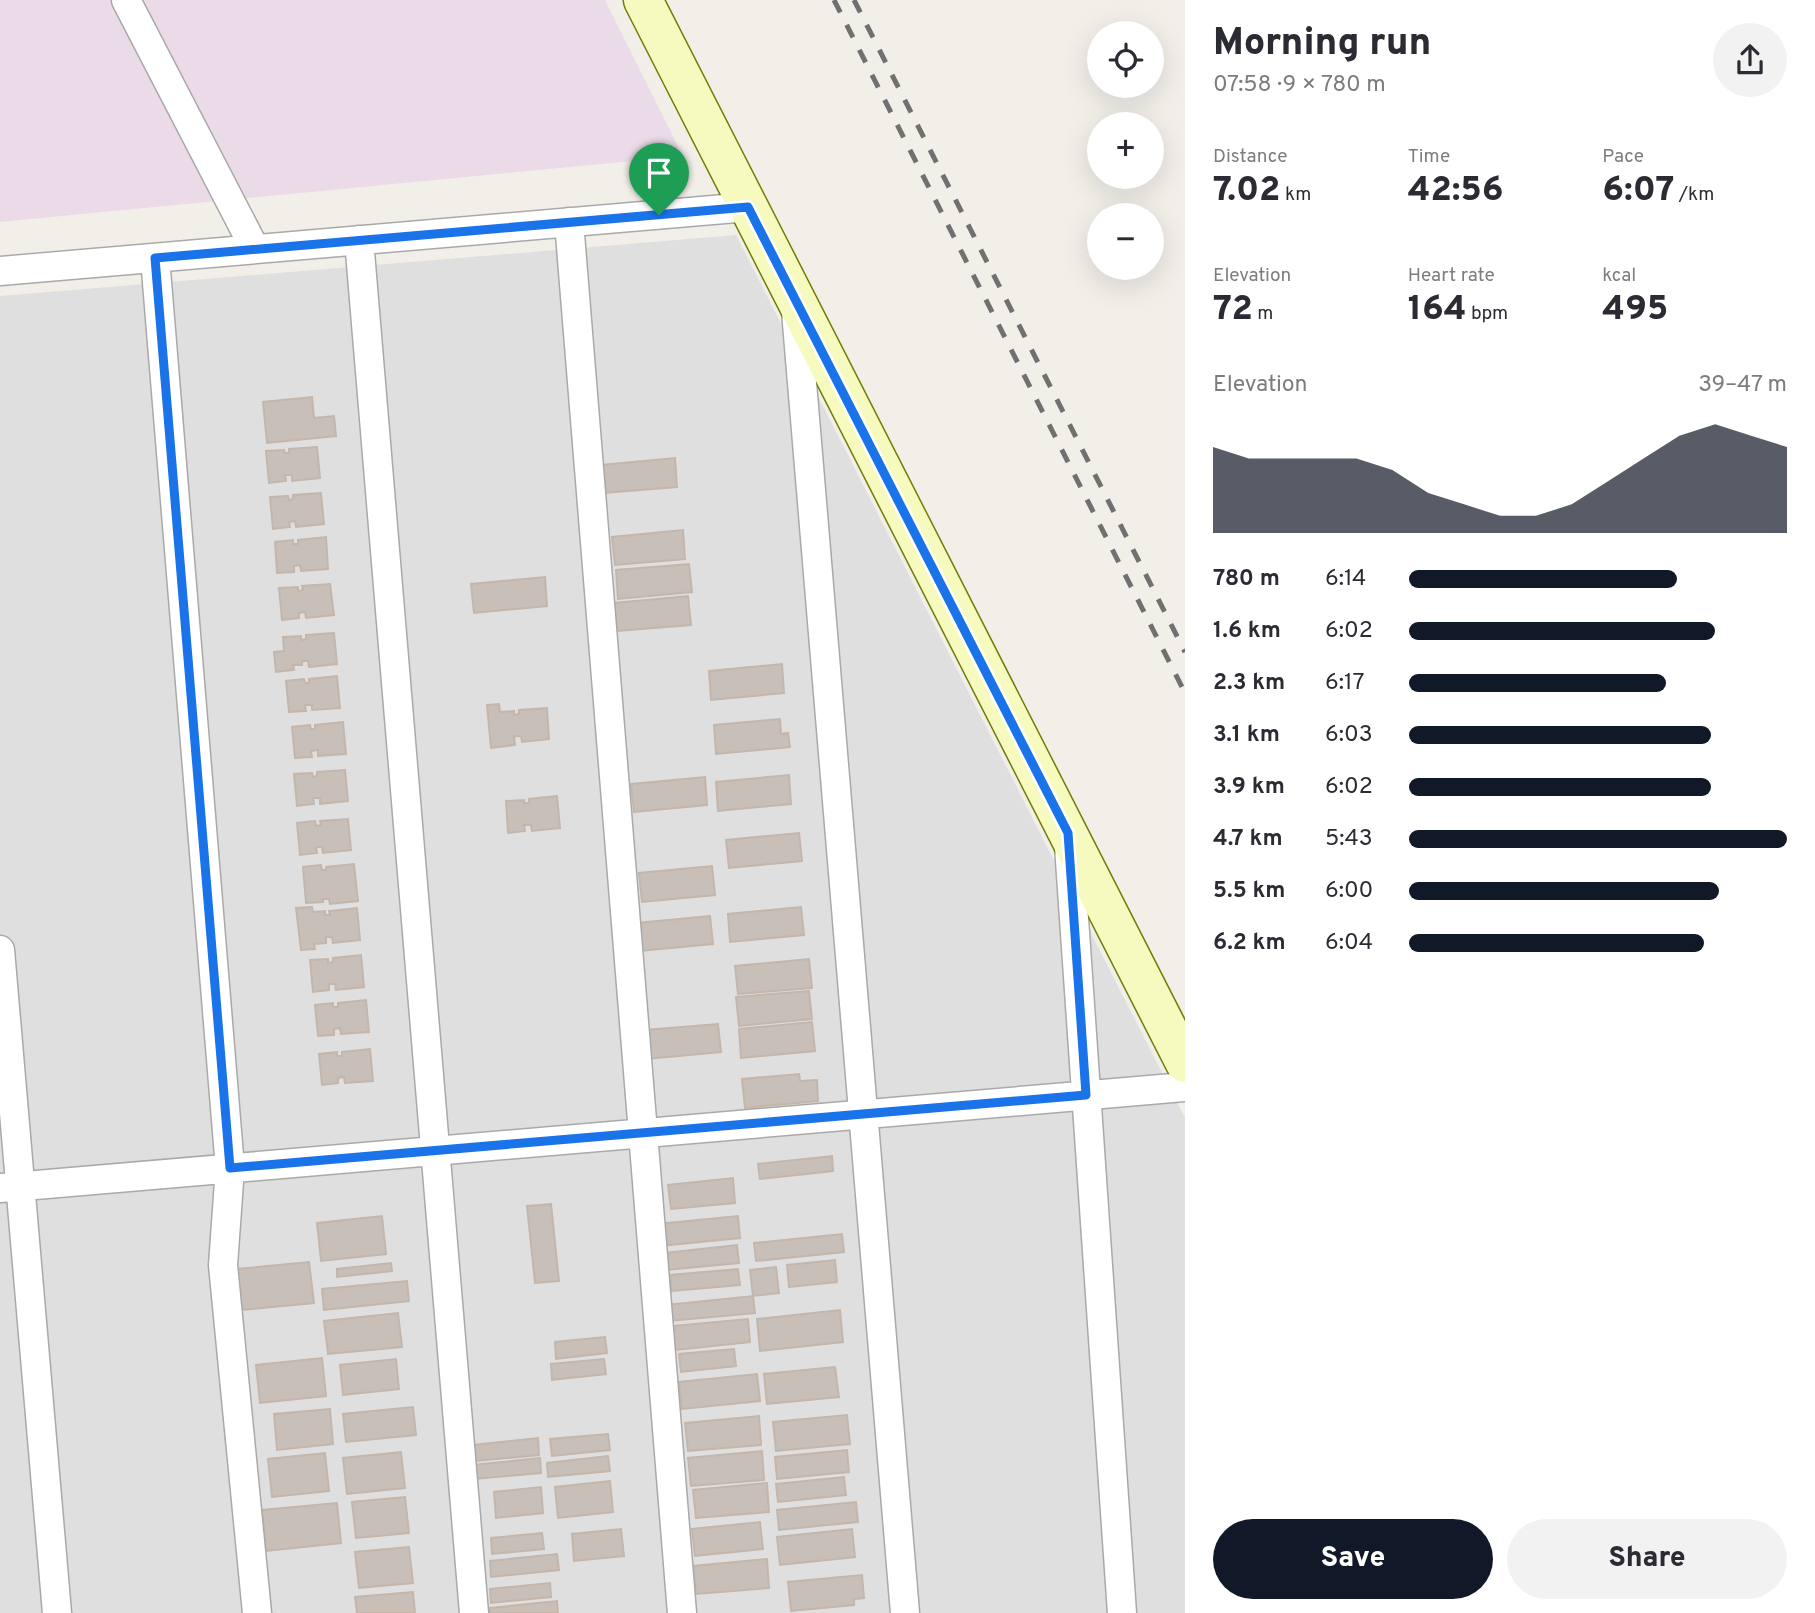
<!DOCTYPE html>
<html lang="en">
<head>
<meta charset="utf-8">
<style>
	:root { --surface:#fff; --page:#f2f2f3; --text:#2b2b33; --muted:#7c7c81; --accent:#111827 }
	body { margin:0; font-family:Overpass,sans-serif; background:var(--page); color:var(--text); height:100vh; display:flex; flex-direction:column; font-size:26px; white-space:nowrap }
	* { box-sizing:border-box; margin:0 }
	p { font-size:23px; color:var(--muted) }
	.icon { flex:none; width:38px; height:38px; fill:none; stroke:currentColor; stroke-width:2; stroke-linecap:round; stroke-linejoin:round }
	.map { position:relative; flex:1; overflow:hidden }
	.details { display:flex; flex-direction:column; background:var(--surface); width:630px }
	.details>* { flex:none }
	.tools { position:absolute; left:1087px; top:21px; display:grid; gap:14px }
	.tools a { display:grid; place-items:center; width:77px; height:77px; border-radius:50%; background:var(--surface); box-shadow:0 7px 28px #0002; font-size:35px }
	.pin { position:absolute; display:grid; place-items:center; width:60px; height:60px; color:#fff; margin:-72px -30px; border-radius:50% 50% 50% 0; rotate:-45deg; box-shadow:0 0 7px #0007 }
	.pin .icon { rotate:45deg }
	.round { display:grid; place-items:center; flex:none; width:74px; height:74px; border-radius:37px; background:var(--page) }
	.overview { display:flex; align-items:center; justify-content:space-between; height:119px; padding:0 28px }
	h1 { font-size:38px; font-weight:800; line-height:52px }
	.stats { display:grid; grid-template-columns:repeat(3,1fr); gap:10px; height:119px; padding:7px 28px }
	.stats div { display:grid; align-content:center }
	.stats b { font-size:35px; font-weight:800 }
	.stats small { font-size:19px; font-weight:400 }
	.stats p { font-size:19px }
	.chart { height:196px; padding:14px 28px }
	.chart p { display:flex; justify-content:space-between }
	.chart svg { width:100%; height:126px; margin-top:7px; fill:var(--accent); opacity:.7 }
	.cta { display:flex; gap:14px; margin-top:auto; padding:14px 28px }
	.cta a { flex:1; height:80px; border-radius:42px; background:var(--accent); color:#fff; font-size:28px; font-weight:800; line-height:80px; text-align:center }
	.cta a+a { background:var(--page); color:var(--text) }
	ul { padding:0 28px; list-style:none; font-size:23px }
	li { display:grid; grid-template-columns:112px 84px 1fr; align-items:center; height:52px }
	li i { height:18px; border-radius:9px; background:var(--accent) }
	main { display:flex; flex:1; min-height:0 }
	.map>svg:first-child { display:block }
	.residential { fill:#e0dfdf }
	.industrial { fill:#ebdbe8 }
	.building { fill:#c7bfb8; stroke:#c4b6ab; stroke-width:2 }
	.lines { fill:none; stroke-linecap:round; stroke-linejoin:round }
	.minor-casing { stroke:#a9a9a9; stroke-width:31 }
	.secondary-casing { stroke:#707d05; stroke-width:41 }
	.minor { stroke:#fff; stroke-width:28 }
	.secondary { stroke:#f7fabf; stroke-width:38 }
	.rail { stroke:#707070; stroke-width:5; stroke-dasharray:14 14; stroke-linecap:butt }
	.route-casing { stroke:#fff; stroke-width:14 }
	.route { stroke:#1a73e8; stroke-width:9 }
</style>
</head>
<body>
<main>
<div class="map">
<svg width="1185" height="1613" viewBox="0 0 1185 1613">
	<rect width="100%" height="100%" fill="#f2efe9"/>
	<!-- residential -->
	<path class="residential" d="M 736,235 L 1185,1118 L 1185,1613 L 0,1613 L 0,296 Z"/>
	<!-- industrial -->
	<path class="industrial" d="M 0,0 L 605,0 L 683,156 L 0,222 Z"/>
	<!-- building -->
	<path class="building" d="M 312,397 L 314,418 L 334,416 L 336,436 L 267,443 L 263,402 Z
		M 317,447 L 320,478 L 292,481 L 292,475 L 285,475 L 286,481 L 269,483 L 266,451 L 284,450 L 285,453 L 289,453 L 289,449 Z
		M 675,458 L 677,487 L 604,493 L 601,465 Z
		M 321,493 L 324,524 L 296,527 L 295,521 L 289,522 L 290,527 L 273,529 L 270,497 L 288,496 L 289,500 L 293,499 L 293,495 Z
		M 683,530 L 685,559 L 615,565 L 612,537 Z
		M 326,537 L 328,569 L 301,571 L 300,565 L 294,566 L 294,572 L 277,573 L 275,542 L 293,540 L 293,544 L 298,544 L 298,540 Z
		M 689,564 L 692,592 L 618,599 L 616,570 Z
		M 545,577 L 547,606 L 474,613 L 471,584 Z
		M 330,584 L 334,615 L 306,618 L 305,612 L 299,613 L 299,618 L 282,620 L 279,588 L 298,587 L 298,591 L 303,590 L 302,586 Z
		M 688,596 L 691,625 L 617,631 L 614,603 Z
		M 334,633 L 337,664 L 309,667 L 308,661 L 302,661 L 302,665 L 293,665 L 294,670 L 276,672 L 274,652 L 284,651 L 283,637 L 301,636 L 301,640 L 306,639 L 306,635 Z
		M 782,664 L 784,693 L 711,700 L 709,671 Z
		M 337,676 L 340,708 L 312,710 L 312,705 L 305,705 L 306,711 L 289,712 L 286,681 L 304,679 L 305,683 L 309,683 L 309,679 Z
		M 499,704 L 500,712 L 514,711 L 514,715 L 519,714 L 519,710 L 547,708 L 549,739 L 522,742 L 521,736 L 514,736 L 515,745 L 491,748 L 487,705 Z
		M 780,719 L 781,734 L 788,733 L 790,747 L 716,754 L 714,725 Z
		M 343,722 L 346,754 L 318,756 L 318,750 L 311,751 L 312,757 L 295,758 L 292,727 L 310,725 L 311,729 L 315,729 L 315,725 Z
		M 345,770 L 348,801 L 320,804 L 320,798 L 313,798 L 314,804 L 297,806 L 294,774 L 312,773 L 313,777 L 317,776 L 317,772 Z
		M 789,775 L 791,804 L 718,811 L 716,782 Z
		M 705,777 L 707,805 L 634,812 L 631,784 Z
		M 557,796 L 560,828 L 532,831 L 531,825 L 524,825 L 525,831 L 508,833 L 506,801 L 524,800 L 524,803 L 529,803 L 529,799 Z
		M 348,819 L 351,850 L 323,853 L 322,847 L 316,847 L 317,853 L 300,855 L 297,823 L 315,821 L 316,826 L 321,825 L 320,821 Z
		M 799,833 L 802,861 L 729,868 L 726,840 Z
		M 354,864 L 358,901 L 330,904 L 329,899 L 323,899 L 323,902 L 306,903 L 303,867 L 321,865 L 322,870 L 326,870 L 326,867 Z
		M 712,866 L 715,895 L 642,902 L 639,873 Z
		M 312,907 L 313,912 L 325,911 L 325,915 L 330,915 L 329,911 L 357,908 L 360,940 L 333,943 L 332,937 L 326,937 L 326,943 L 314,944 L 315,949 L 301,950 L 296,908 Z
		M 801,907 L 804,935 L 730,942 L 728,914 Z
		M 710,916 L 713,944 L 640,951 L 637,923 Z
		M 361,955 L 364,987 L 336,990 L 335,984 L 329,984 L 329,990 L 313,992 L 310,960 L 328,959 L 328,963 L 333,962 L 333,958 Z
		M 809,959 L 812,988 L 738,994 L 735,966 Z
		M 809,991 L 812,1019 L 739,1026 L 736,997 Z
		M 366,1000 L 369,1032 L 341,1034 L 340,1028 L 334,1029 L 334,1035 L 318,1036 L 315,1005 L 333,1003 L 333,1007 L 338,1007 L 338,1003 Z
		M 812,1022 L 815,1051 L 741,1058 L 739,1029 Z
		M 718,1024 L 721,1052 L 647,1059 L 645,1030 Z
		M 370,1049 L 373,1081 L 345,1083 L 344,1077 L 338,1078 L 338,1083 L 322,1085 L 319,1054 L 337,1052 L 337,1056 L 342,1056 L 342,1052 Z
		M 799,1074 L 800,1081 L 817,1080 L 818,1101 L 745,1108 L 742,1079 Z
		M 832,1156 L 833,1171 L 760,1179 L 758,1164 Z
		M 733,1178 L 735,1203 L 671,1209 L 668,1185 Z
		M 551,1204 L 559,1281 L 535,1283 L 527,1206 Z
		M 382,1216 L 386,1254 L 321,1261 L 317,1223 Z
		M 738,1216 L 740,1238 L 661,1246 L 658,1224 Z
		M 842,1234 L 844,1252 L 756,1261 L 754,1243 Z
		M 737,1245 L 739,1263 L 667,1270 L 665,1253 Z
		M 835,1260 L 837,1282 L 789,1287 L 787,1265 Z
		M 309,1262 L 314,1303 L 242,1310 L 237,1269 Z
		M 391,1263 L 392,1271 L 337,1277 L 337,1269 Z
		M 776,1267 L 779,1293 L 753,1296 L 750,1270 Z
		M 738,1269 L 740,1285 L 672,1291 L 670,1275 Z
		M 407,1281 L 409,1301 L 324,1310 L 322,1289 Z
		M 753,1296 L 755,1313 L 669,1321 L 667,1305 Z
		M 840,1310 L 843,1342 L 760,1351 L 757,1319 Z
		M 398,1313 L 402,1347 L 328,1354 L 324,1321 Z
		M 748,1319 L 750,1342 L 666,1351 L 663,1327 Z
		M 605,1337 L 607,1353 L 556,1359 L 555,1342 Z
		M 734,1349 L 736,1366 L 681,1372 L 679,1354 Z
		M 322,1358 L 326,1396 L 260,1403 L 256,1365 Z
		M 396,1359 L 399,1389 L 343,1395 L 340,1365 Z
		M 604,1359 L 606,1374 L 552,1380 L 551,1364 Z
		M 835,1367 L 839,1397 L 767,1404 L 764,1374 Z
		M 757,1374 L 760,1401 L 682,1409 L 679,1382 Z
		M 413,1407 L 416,1435 L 346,1442 L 343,1414 Z
		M 330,1409 L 333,1444 L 277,1450 L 274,1414 Z
		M 847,1415 L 850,1444 L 776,1451 L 773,1422 Z
		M 759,1416 L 761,1445 L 688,1451 L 685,1423 Z
		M 608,1434 L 610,1450 L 552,1456 L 550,1439 Z
		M 538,1438 L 539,1455 L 476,1461 L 474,1445 Z
		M 847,1450 L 849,1472 L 777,1479 L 775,1457 Z
		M 762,1451 L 764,1480 L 691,1486 L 688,1458 Z
		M 401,1452 L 405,1488 L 347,1494 L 343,1458 Z
		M 325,1453 L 329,1491 L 272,1497 L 268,1459 Z
		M 608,1456 L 610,1471 L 548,1477 L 547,1463 Z
		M 540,1458 L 541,1473 L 474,1479 L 473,1465 Z
		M 844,1477 L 846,1495 L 778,1502 L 776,1484 Z
		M 610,1481 L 613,1512 L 558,1518 L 555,1487 Z
		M 767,1483 L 769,1512 L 696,1518 L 693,1490 Z
		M 541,1487 L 543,1513 L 496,1518 L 494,1492 Z
		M 405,1497 L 409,1533 L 356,1538 L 352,1502 Z
		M 856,1502 L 858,1522 L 779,1530 L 777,1510 Z
		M 337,1503 L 341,1543 L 266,1551 L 262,1510 Z
		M 760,1522 L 763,1549 L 695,1556 L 692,1529 Z
		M 621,1529 L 624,1556 L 574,1561 L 572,1534 Z
		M 852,1529 L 855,1557 L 780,1565 L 777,1537 Z
		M 542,1533 L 544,1549 L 492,1554 L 491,1538 Z
		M 409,1547 L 413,1583 L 359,1588 L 355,1552 Z
		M 557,1554 L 559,1570 L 491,1577 L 490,1561 Z
		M 767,1559 L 769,1588 L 696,1594 L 693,1566 Z
		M 862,1575 L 864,1598 L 854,1599 L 854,1605 L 791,1611 L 788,1582 Z
		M 550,1583 L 551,1597 L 491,1603 L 490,1589 Z
		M 413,1592 L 415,1613 L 357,1613 L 355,1597 Z
		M 557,1601 L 558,1613 L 490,1613 L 490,1608 Z"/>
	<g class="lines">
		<!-- minor casing -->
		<g class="minor-casing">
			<path id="minor" d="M 126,0 L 255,249
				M 569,222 L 682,1613
				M 359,240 L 474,1613
				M 155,258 L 230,1168 L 223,1265 L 257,1613
				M 0,271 L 748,207
				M 796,311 L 905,1613
				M 1069,846 L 1122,1613
				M 0,950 L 57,1613
				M 0,1188 L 1185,1087"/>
		</g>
		<!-- secondary casing -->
		<g class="secondary-casing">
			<path id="secondary" d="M 643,0 L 1185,1063"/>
		</g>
		<!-- minor -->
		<use href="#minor" class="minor"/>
		<!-- secondary -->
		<use href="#secondary" class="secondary"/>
		<!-- rail -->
		<path class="rail" d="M 834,0 L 1185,693
			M 854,0 L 1185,652"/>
	</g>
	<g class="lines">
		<!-- route casing -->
		<g class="route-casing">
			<path id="route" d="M 748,207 L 1068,833 L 1086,1095 L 230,1168 L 155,258 Z"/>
		</g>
		<!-- route -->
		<use href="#route" class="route"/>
	</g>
</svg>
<div class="tools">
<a><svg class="icon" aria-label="locate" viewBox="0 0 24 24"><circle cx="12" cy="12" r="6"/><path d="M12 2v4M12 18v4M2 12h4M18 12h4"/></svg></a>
<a>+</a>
<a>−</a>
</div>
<div class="pin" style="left:659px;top:215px;background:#1e9e55"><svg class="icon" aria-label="arrive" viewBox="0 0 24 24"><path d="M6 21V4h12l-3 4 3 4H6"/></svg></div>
</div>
<section class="details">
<div class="overview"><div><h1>Morning run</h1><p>07:58 · 9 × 780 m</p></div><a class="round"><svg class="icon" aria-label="share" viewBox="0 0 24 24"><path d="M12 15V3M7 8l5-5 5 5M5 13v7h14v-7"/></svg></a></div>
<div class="stats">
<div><p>Distance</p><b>7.02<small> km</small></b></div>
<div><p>Time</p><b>42:56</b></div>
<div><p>Pace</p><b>6:07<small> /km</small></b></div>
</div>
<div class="stats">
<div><p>Elevation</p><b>72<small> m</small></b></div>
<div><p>Heart rate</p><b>164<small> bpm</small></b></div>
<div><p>kcal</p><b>495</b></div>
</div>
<div class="chart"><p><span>Elevation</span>39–47 m</p>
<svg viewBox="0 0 160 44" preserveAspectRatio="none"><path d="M0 44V14L10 18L20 18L30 18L40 18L50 22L60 30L70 34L80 38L90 38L100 34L110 26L120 18L130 10L140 6L150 10L160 14V44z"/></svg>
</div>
<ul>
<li><b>780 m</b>6:14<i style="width:71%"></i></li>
<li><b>1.6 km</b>6:02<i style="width:81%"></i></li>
<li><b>2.3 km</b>6:17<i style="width:68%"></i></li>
<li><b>3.1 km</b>6:03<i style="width:80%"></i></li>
<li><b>3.9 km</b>6:02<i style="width:80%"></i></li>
<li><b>4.7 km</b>5:43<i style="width:100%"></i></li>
<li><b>5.5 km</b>6:00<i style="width:82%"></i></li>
<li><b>6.2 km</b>6:04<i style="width:78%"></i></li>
</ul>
<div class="cta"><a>Save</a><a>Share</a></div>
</section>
</main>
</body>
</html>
